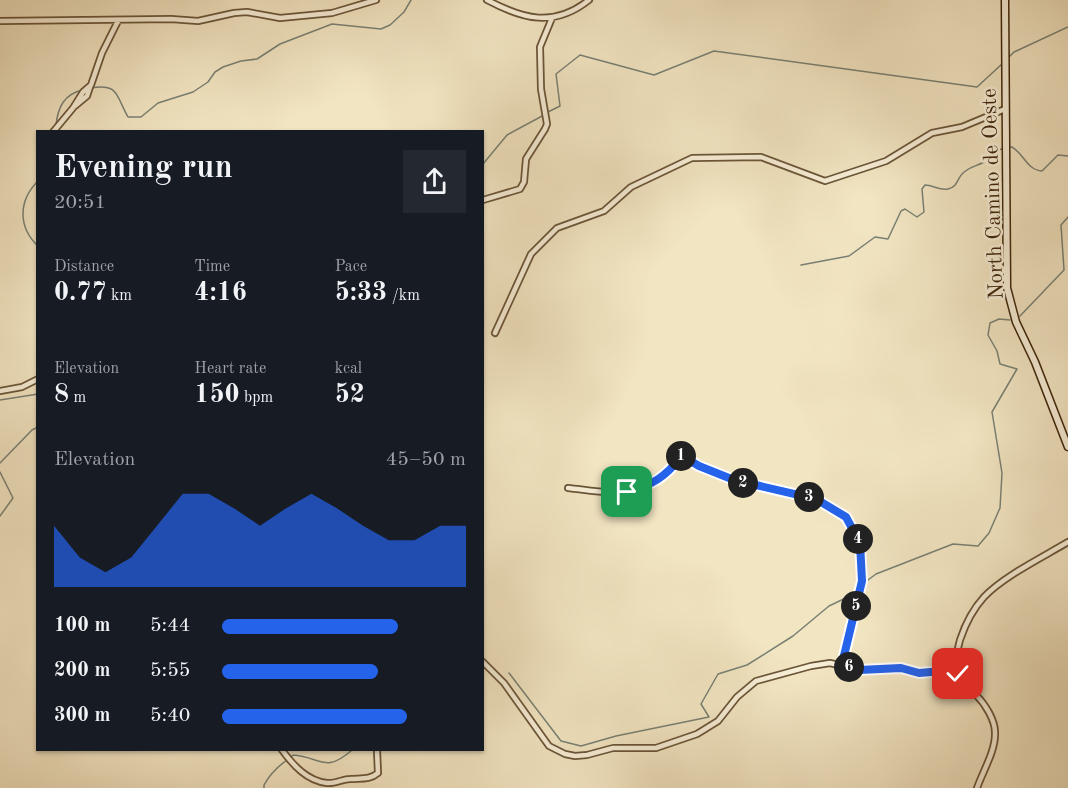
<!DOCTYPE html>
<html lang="en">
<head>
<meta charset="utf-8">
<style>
	:root { --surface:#171b24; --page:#242831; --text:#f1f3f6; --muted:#9ea1a6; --accent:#2563eb }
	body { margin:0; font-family:"Old Standard TT",serif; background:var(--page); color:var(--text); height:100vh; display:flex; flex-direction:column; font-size:22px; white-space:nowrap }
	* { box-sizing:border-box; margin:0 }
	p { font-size:20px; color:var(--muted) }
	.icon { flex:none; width:33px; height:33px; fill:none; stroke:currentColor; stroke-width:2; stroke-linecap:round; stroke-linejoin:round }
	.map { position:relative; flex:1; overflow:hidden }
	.sheet { position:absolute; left:36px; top:130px; width:448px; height:621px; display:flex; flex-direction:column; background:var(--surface); border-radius:0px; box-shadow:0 2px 4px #0004 }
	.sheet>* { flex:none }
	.pin { position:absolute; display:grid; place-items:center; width:51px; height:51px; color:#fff; margin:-26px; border-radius:12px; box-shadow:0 3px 9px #0006 }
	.km { position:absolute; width:30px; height:30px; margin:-15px; border-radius:50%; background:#222; color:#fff; font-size:16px; line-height:30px; text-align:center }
	.round { display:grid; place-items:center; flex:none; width:63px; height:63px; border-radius:0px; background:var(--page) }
	.overview { display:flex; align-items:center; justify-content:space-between; height:102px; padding:0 18px }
	h1 { font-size:33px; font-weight:700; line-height:45px }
	.metrics { display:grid; grid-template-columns:repeat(3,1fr); gap:9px; height:102px; padding:6px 18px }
	.metrics div { display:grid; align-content:center }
	.metrics b { font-size:26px; font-weight:700 }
	.metrics small { font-size:16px; font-weight:400 }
	.metrics p { font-size:16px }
	.chart { height:168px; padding:12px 18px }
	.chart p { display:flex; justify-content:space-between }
	.chart svg { width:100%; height:108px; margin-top:6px; fill:var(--accent); opacity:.7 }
	ul { padding:0 18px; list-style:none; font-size:20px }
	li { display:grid; grid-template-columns:96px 72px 1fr; align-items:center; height:45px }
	li i { height:15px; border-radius:8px; background:var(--accent) }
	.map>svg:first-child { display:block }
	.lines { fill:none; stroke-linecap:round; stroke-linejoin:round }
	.stream { stroke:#788074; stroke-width:1.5 }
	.street-casing { stroke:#6b5538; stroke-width:8 }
	.secondary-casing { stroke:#3e250a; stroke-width:9 }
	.street { stroke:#f7eed7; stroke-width:4.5 }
	.secondary { stroke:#f7eed7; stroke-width:6 }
	.route-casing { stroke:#fff; stroke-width:12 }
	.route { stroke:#2563eb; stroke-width:8 }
	.labels { text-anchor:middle; stroke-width:5; stroke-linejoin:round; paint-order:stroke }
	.street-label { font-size:21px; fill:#3e250a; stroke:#f7eed7 }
</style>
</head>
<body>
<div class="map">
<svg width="1068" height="788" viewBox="0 0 1068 788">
	<rect width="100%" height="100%" fill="#f2e5c2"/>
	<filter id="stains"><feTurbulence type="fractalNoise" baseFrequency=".00333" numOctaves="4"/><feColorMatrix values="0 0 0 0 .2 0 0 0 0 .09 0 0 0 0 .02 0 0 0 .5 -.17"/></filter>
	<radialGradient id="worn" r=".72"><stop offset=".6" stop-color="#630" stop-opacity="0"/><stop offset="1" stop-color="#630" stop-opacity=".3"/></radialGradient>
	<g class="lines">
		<!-- stream -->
		<path class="stream" d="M 1008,58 L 1014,52 L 1068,27
			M 91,88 C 119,83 116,96 128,117 L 141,117 L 158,103 L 193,92 L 208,82 L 215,72 L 223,67 L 241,61 L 257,59 L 280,44 L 332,24 L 381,29 L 390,25 L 404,12 L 411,0
			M 548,112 L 560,106 L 556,74 L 580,55 L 654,75 L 714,51 L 977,87 L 1002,64
			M 56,125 C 58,107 64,94 83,90
			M 1007,148 L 1012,147 C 1024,154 1027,170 1042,171 L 1058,155 L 1068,156
			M 483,164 L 507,135 L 544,115
			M 38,181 C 18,201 18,227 38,246
			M 801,265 L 849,256 L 875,237 L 888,239 L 901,211 L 905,209 L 917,217 L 924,212 L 922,189 L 925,185 C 933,185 940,191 948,189 C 958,187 957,178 963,173 C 969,167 977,166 984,162 C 992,157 992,150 1002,149
			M 1020,316 L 1064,270 L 1061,225 L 1068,217
			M 0,400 L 38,394
			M 0,463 L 32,430 L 38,427
			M 0,472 L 13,498 L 0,516
			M 868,580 L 876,574 L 953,544 L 978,546 L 989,533 L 1000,508 L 1002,473 L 992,412 L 1017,369 L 1000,364 L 997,351 L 988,335 L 990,323 L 999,319 L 1010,320
			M 509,673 L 561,741 L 581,746 L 616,736 L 709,717 L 701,704 L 718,674 L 747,665 L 793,636 L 829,606 L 852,595
			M 291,757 L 293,755 C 321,757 325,774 352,750
			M 264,788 L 264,785 C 270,774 277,767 287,760"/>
		<!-- street casing -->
		<g class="street-casing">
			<path id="street" d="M 487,0 C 523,19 554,28 589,0
				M 0,21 L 171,19 L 198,21 L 234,13 L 247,12 L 280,18 L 332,13 L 376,0
				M 75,106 L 87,96 L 90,87
				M 53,132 L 73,108 L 83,92 L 91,85 L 102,53 L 118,21
				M 483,200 L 520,189 L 524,182 L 526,159 L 545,129 L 547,124 L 541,89 L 540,47 L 552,18
				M 495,333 L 531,254 L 557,228 L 604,211 L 631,187 L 692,158 L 761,157 L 825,181 L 886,161 L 932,133 L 962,127 L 1005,109
				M 0,391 L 22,387 L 38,379
				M 568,488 C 620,494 645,502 682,456 L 699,466 L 734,480 L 816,499 L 846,517 L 860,542 L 862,581 L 842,665
				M 483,662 L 504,683 L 549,746 L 565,754 L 575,756 L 587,755 L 613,748 L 656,748 L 697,734 L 718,721 L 737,697 L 756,681 L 811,666 L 830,663 L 859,670 L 901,668 L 919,673 L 943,671 L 956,666
				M 282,750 C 293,765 307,781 327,783 C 335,784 343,779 350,779 C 361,778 370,780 378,773 L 377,750
				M 977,788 C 983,771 996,750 995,732 C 995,720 985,704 977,696 C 970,689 963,685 959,676 C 954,665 957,651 960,640 C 965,625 973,609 984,597 C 1004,576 1043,557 1068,542"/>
		</g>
		<!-- secondary casing -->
		<g class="secondary-casing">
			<path id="secondary" d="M 1005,0 L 1007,288 L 1016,322 L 1035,362 L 1068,447"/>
		</g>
		<!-- street -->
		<use href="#street" class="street"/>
		<!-- secondary -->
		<use href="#secondary" class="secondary"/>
	</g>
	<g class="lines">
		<!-- route casing -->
		<g class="route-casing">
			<path id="route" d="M 627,492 C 654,484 664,478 682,456 L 699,466 L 734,480 L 816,499 L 846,517 L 860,543 L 862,581 L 842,664 L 859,670 L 901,668 L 919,673 L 943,671 L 956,666 L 958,674"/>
		</g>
		<!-- route -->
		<use href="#route" class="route"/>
	</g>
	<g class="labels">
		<!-- street labels -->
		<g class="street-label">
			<text transform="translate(992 194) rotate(-92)" y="7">North Camino de Oeste</text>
		</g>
	</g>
	<rect width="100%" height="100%" filter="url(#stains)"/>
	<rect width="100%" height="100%" fill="url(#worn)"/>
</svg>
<div class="pin" style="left:627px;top:492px;background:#1e9e55"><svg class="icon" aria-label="arrive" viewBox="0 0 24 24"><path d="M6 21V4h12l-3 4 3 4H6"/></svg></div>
<div class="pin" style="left:958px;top:674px;background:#d93025"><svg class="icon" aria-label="check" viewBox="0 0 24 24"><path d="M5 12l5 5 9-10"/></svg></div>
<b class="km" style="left:681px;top:456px">1</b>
<b class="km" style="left:743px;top:483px">2</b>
<b class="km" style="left:809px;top:497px">3</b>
<b class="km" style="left:858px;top:539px">4</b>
<b class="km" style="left:856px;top:606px">5</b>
<b class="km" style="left:849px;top:667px">6</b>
<section class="sheet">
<div class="overview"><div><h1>Evening run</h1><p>20:51</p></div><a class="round"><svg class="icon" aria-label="share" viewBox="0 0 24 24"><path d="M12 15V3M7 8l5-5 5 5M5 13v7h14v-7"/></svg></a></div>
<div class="metrics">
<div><p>Distance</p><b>0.77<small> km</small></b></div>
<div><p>Time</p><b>4:16</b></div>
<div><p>Pace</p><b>5:33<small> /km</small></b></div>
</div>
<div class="metrics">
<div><p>Elevation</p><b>8<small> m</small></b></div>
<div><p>Heart rate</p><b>150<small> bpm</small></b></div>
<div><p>kcal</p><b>52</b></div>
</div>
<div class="chart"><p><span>Elevation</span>45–50 m</p>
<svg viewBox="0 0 160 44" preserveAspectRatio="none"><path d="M0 44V19L10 32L20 38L30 32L40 19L50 6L60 6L70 12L80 19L90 12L100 6L110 12L120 19L130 25L140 25L150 19L160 19V44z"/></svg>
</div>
<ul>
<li><b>100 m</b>5:44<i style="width:72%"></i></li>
<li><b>200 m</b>5:55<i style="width:64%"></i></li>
<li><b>300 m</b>5:40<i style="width:76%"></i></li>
</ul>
</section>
</div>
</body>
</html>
